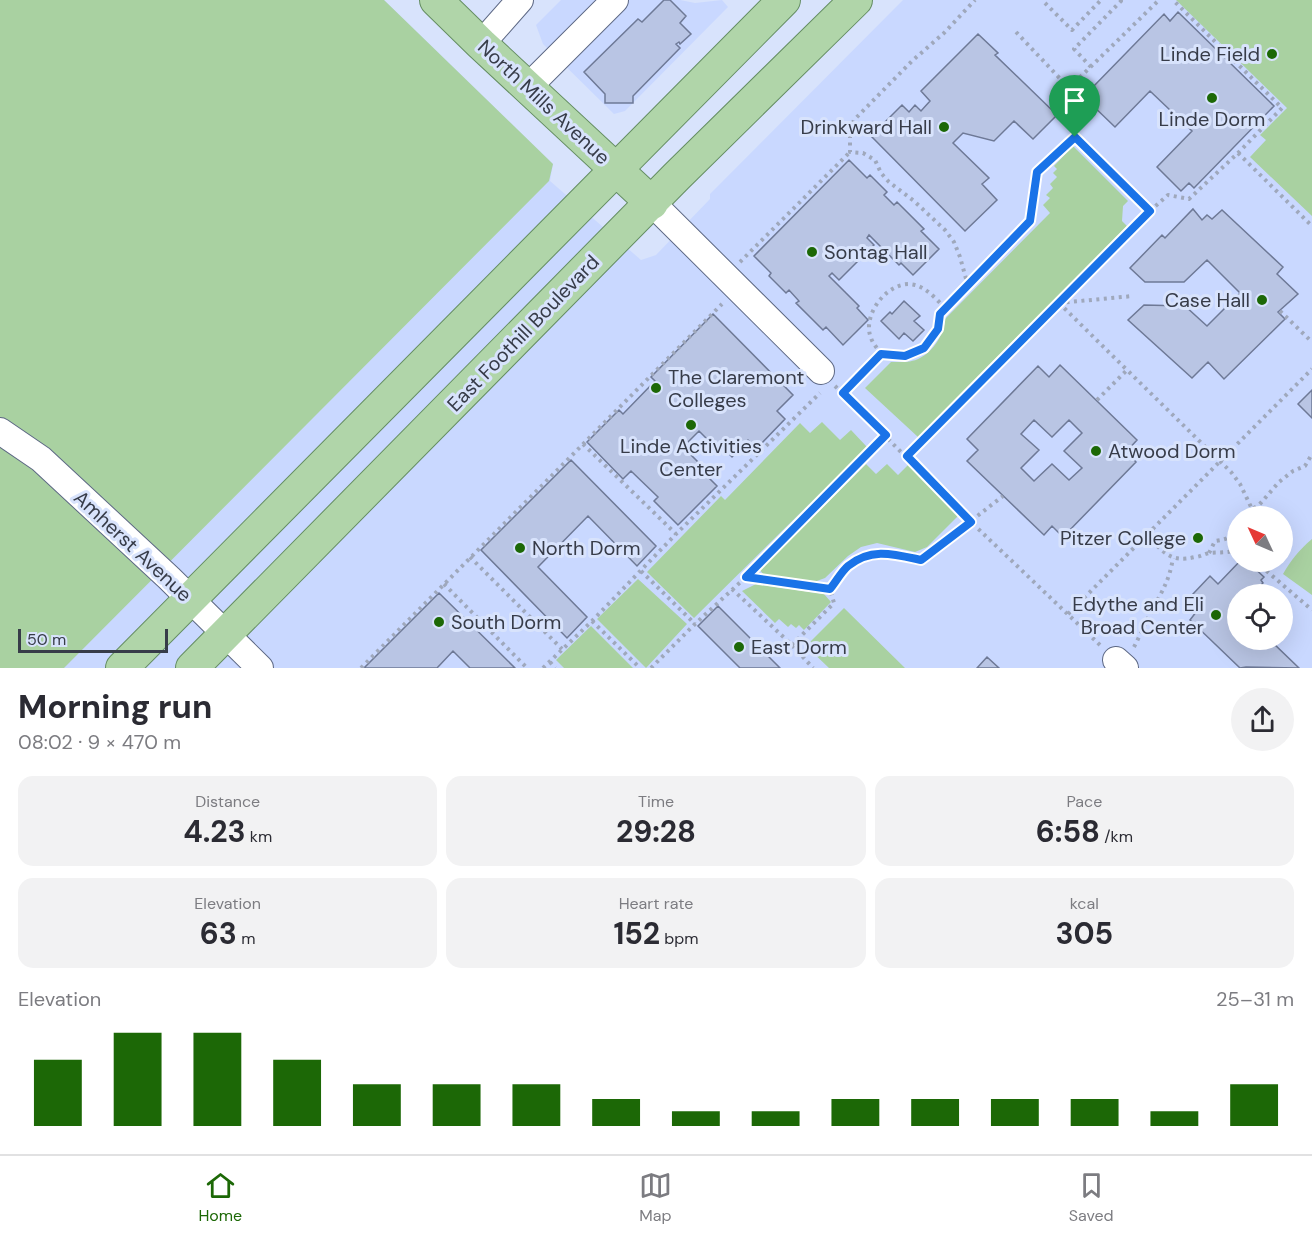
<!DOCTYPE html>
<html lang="en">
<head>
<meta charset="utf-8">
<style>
	:root { --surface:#fff; --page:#f2f2f3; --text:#2b2b33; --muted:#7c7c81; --line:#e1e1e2; --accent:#1c6806 }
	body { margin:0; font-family:"DM Sans",sans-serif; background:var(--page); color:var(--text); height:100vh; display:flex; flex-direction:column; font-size:22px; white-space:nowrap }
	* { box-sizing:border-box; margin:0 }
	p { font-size:20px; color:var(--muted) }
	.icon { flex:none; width:33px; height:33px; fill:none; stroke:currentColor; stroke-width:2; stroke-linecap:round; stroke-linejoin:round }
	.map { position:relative; height:668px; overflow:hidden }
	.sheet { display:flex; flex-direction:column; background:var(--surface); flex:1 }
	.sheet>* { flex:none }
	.needle { width:39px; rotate:314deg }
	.fabs { position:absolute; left:1227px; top:506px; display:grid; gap:12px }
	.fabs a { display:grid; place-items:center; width:66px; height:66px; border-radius:50%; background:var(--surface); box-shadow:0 6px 24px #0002; font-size:30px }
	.scale { position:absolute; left:18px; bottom:15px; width:150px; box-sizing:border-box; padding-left:6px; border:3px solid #373c49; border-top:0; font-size:16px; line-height:21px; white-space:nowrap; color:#373c49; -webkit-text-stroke:4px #d8e3fc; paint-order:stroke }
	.pin { position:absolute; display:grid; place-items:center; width:51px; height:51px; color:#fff; margin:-62px -26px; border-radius:50% 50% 50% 0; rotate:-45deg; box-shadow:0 0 6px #0007 }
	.pin .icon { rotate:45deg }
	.round { display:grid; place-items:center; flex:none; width:63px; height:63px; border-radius:32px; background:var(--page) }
	.summary { display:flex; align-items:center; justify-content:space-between; height:102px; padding:0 18px }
	h1 { font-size:33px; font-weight:700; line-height:45px }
	.figures { display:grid; grid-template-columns:repeat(3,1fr); gap:9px; height:102px; padding:6px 18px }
	.figures div { display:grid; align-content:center; border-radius:15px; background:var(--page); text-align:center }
	.figures b { font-size:30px; font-weight:700 }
	.figures small { font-size:16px; font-weight:400 }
	.figures p { font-size:16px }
	.chart { height:168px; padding:12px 18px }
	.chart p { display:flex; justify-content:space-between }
	.chart svg { width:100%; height:108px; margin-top:6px; stroke:var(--accent); stroke-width:6 }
	.tabs { display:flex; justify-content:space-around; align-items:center; height:84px; border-top:2px solid var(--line); background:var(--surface); font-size:16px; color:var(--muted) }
	.tabs a { display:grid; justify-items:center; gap:3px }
	.tabs .current { color:var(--accent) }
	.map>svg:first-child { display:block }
	.built { fill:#c9d8ff; fill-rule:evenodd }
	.green { fill:#a9d1a1 }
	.building { fill:#b9c5e4; stroke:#6e7996; stroke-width:1.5; fill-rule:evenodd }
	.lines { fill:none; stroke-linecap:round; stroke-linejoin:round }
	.minor-casing { stroke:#5d6884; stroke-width:28 }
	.major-casing { stroke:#648d62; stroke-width:34 }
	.path { stroke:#9fa8bc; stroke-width:4; stroke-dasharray:3 4.5; stroke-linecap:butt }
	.minor { stroke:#fff; stroke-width:26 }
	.major { stroke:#b0d5a9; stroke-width:32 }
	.route-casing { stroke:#fff; stroke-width:12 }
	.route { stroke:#1a73e8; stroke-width:8 }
	.poi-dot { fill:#1c6806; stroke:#d8e3fc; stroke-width:2 }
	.labels { text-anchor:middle; stroke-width:6; stroke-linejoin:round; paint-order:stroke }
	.poi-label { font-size:20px; fill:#373c49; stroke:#d8e3fc; text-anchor:start }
	.street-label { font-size:20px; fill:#373c49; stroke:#d8e3fc }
</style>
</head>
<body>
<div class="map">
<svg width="1312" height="668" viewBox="0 0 1312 668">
	<rect width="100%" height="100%" fill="#d8e3fc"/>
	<!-- built -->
	<path class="built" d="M 0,0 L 384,0 L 553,164 L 550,181 L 641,260 L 656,255 L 710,199 L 710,194 L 903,0 L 1312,0 L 1312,668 L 0,668 ZM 1238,516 L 1282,516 L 1282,561 L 1238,561 ZM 1238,594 L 1282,594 L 1282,639 L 1238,639 Z
		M 561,0 L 680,0 L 695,3 L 722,0 L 728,7 L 625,111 L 614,114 L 543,44 L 536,25 Z"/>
	<!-- green -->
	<path class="green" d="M 0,0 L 384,0 L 553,164 L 549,181 L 64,668 L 0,668 Z
		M 1176,0 L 1312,0 L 1312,216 L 1250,157 L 1266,140 L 1260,135 L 1287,108 Z
		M 1073,146 L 1128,201 L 1123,206 L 1122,221 L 1127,226 L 918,437 L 865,388 L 891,362 C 901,362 911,363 920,358 C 934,351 944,334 945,319 L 1050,213 L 1043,205 L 1050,198 L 1046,195 L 1053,188 L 1050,184 L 1057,177 L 1053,173 L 1057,169 L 1054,166 Z
		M 822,422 L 840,440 L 851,430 L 867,447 L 694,618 L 647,572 L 721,496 L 725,500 L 800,423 L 810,433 Z
		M 866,464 L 876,474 L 887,464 L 898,475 L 908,465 L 958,516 L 927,547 L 915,552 L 877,543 L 861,547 L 848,556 L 825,578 L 814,582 L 770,576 L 763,574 L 760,570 Z
		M 1312,539 L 1312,595 L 1283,574 C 1291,560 1299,550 1312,539 Z
		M 638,579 L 687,624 L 646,668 L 597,619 Z
		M 756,584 L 824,594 L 831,602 L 804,630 L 799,625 L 796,628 L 791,624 L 788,627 L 779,619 L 775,623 L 742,591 Z
		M 844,608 L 905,668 L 829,668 L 806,646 Z
		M 591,626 L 633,668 L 564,668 L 556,660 Z"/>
	<!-- building -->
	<path class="building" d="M 664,0 L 670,0 L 686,16 L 680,23 L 691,34 L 680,44 L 679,42 L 676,44 L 680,48 L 633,96 L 633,103 L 605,103 L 605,94 L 584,72 L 638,19 L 642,22 Z
		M 1178,12 L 1274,106 L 1194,188 L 1189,183 L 1181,191 L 1157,167 L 1192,131 L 1150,91 L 1115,127 L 1089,102 L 1096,94 L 1091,89 L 1164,14 L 1170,21 Z
		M 978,34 L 998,53 L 995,55 L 1057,115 L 1033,139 L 1014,121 L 994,141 L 963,133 L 953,143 L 989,178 L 982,184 L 997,200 L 965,231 L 871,136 L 902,105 L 909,112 L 915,105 L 921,111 L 930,101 L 921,91 Z
		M 849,160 L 867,178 L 870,175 L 887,192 L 884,195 L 894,205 L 897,202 L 924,229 L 921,231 L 939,249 L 913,275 L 901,263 L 899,265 L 869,235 L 867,238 L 874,245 L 839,280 L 832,273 L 829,276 L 859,306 L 857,308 L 868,320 L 843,345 L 826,327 L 823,330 L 796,303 L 799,301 L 789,290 L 786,293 L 769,276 L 771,273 L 754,256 Z
		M 1193,209 L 1202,220 L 1207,215 L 1212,219 L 1222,210 L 1283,267 L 1277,274 L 1298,294 L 1278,312 L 1285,319 L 1224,379 L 1208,362 L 1192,378 L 1128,320 L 1144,305 L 1185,306 L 1207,326 L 1240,293 L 1207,260 L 1184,282 L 1145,282 L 1130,268 L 1162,235 L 1165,238 Z
		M 904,301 L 920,316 L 914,321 L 924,330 L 913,341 L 904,333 L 899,339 L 881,321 L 890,312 L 892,314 Z
		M 713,314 L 793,395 L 777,411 L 785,419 L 757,448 L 748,440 L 732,457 L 720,445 L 716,448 L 699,431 L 683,447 L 703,467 L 700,469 L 717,486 L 678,525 L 654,501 L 658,497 L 631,471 L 623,479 L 587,442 L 619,410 L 623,414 L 655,381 L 651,377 Z
		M 1060,365 L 1137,440 L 1126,452 L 1136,462 L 1063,537 L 1052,526 L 1044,535 L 967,461 L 978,450 L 967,439 L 1038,366 L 1049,377 ZM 1034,420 L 1052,437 L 1069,420 L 1082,433 L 1064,451 L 1082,468 L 1069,480 L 1052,464 L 1034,481 L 1021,468 L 1039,450 L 1021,434 Z
		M 1312,390 L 1312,418 L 1298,404 Z
		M 571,460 L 656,546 L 637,566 L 588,516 L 538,567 L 587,617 L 567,638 L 481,550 Z
		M 1240,561 L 1247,568 L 1250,564 L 1264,577 L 1261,580 L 1263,583 L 1252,594 L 1238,594 L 1238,639 L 1272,639 L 1271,641 L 1299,668 L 1246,667 L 1240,668 L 1190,620 L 1203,603 L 1193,594 L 1210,576 L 1218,584 Z
		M 439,593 L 515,668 L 470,668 L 453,651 L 437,668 L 364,668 Z
		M 718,606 L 780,668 L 740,668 L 698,626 Z
		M 987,657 L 999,668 L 977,668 Z"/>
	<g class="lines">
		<!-- minor casing -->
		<g class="minor-casing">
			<path id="minor" d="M 481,44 L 520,0
				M 528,87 L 615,0
				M 652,203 L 821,371
				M 0,431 L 41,459 L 169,578 L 260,668
				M 1116,660 L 1125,668"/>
		</g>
		<!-- major casing -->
		<g class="major-casing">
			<path id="major" d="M 436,0 L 481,44 L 652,203
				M 122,668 L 784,0
				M 192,668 L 677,176 L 856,0"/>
		</g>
		<!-- path -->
		<path class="path" d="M 1045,3 L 1072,30 L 1101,0
			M 1016,32 L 1069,88 L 1075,137 L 1150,211
			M 1091,67 L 1074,49 L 1121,1 L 1119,0
			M 1069,88 L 1159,0
			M 1238,153 L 1312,226
			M 740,262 L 850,152
			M 968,286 L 960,257 L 954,242 L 945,230 L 914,201 L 889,182 L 881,173 L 875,160 L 863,153 L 850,152 L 850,131 L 854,120 L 912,61 L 944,33 L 975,0
			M 1059,303 L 1127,370
			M 1059,303 L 1133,296
			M 1280,311 L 1312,342
			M 881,354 C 878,349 873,344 871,338 C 861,314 890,278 915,285 C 927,288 937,300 945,308
			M 835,386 L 971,522 L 1100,645
			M 843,393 L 881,354 L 905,356 L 924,348 L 938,329 L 940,313 L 1030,221 L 1037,172 L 1075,137
			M 1097,400 L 1127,370 L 1231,472 L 1240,484 L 1252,509 L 1259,505 L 1279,482 L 1293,471 L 1305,466 L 1312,454
			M 583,444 L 676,534
			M 907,456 L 1150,211 L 1168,195 L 1189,199 L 1238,153 L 1282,108 L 1173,0
			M 1245,516 L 1252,509
			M 1147,535 C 1163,552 1170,563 1195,557 C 1200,557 1204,554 1209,553 C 1219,552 1228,553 1238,550
			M 1209,553 L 1215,541 C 1225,539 1231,540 1233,527 L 1238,523
			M 470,557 L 562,649
			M 1255,561 L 1312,610
			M 641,571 L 695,624
			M 746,577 L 830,589 C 836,582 841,572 848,566 C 871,547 894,554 921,560 L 1003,496
			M 444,584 L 527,668
			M 732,589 L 792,645 L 813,668
			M 1068,614 L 1312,369
			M 592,621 L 640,668
			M 792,645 L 834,603 L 830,589
			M 1134,647 C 1140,636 1145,623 1151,612 C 1162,591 1169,582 1173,558
			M 550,662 L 555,668
			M 361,668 L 722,304
			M 543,668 L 592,621 L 676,534 L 820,393
			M 651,668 L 695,624 L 746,577 L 886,435"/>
		<!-- minor -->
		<use href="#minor" class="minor"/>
		<!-- major -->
		<use href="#major" class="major"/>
	</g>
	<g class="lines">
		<!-- route casing -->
		<g class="route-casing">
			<path id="route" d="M 1075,137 L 1150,211 L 907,456 L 971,522 L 921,560 C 894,554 871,547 848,566 C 841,572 836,582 830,589 L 746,577 L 886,435 L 843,393 L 881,354 L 905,356 L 924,348 L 938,329 L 940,314 L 1030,221 L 1037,172 Z"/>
		</g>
		<!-- route -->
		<use href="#route" class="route"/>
	</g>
	<!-- markers -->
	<g class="poi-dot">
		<circle cx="1272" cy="54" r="6"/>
		<circle cx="1212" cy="98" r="6"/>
		<circle cx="944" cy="127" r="6"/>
		<circle cx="812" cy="252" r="6"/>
		<circle cx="1262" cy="300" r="6"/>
		<circle cx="656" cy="388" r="6"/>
		<circle cx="691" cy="425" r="6"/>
		<circle cx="1096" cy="451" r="6"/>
		<circle cx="1198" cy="538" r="6"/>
		<circle cx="520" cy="548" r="6"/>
		<circle cx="1216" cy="615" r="6"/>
		<circle cx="439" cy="622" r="6"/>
		<circle cx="739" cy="647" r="6"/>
	</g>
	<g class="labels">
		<!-- poi labels -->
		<g class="poi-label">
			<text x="1260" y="61" text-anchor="end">Linde Field</text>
			<text x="1212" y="126" text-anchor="middle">Linde Dorm</text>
			<text x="932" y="134" text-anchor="end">Drinkward Hall</text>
			<text x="824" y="259">Sontag Hall</text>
			<text x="1250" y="307" text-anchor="end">Case Hall</text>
			<text x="668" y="384">The Claremont<tspan x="668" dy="23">Colleges</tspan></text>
			<text x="691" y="453" text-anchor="middle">Linde Activities<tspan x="691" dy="23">Center</tspan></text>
			<text x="1108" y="458">Atwood Dorm</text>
			<text x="1186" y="545" text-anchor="end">Pitzer College</text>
			<text x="532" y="555">North Dorm</text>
			<text x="1204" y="611" text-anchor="end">Edythe and Eli<tspan x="1204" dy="23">Broad Center</tspan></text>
			<text x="451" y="629">South Dorm</text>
			<text x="751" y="654">East Dorm</text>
		</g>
		<!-- street labels -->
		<g class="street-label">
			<text transform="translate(544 102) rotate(43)" y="7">North Mills Avenue</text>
			<text transform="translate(523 333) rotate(-46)" y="7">East Foothill Boulevard</text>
			<text transform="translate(133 546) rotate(43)" y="7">Amherst Avenue</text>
		</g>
	</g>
</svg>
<div class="fabs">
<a><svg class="needle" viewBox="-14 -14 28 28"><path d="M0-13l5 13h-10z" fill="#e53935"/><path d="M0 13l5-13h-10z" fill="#7c7c81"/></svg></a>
<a><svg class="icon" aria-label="locate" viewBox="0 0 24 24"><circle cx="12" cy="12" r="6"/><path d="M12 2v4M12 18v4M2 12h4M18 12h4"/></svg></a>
</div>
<div class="scale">50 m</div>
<div class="pin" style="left:1075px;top:137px;background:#1e9e55"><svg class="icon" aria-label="arrive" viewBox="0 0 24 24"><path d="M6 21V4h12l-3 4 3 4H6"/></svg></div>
</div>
<section class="sheet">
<div class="summary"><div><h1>Morning run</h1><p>08:02 · 9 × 470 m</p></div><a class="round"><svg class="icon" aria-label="share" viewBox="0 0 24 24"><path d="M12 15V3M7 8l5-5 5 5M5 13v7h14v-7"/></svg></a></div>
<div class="figures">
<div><p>Distance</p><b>4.23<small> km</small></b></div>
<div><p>Time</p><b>29:28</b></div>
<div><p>Pace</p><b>6:58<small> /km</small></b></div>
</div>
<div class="figures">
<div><p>Elevation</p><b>63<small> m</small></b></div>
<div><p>Heart rate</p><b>152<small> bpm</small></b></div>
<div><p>kcal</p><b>305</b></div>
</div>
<div class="chart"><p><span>Elevation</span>25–31 m</p>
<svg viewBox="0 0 160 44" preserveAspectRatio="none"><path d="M5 44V17M15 44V6M25 44V6M35 44V17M45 44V27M55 44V27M65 44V27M75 44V33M85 44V38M95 44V38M105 44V33M115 44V33M125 44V33M135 44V33M145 44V38M155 44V27"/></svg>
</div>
</section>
<nav class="tabs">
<a class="current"><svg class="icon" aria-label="home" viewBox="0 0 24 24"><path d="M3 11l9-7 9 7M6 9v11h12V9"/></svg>Home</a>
<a><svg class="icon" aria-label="map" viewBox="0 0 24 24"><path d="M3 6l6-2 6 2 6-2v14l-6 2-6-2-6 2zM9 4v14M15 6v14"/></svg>Map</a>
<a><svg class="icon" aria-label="saved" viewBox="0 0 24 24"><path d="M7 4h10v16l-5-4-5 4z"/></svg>Saved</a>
</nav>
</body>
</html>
